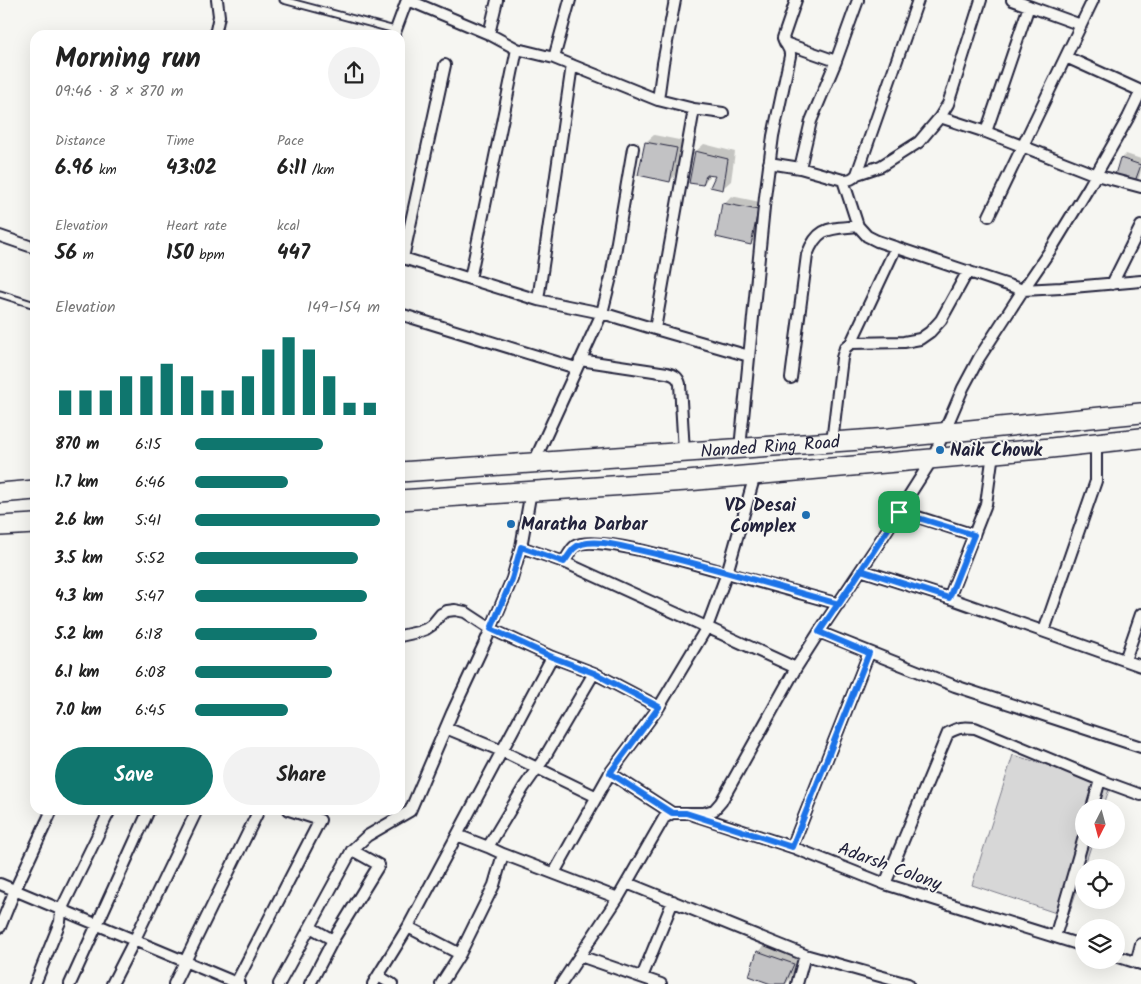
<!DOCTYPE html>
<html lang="en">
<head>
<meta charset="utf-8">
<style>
	:root { --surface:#fff; --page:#f2f2f2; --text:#222; --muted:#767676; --accent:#0f766e }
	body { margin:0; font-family:Kalam,sans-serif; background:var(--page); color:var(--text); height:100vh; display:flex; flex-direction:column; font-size:19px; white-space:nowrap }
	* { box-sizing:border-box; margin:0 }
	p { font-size:16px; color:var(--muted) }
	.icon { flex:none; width:28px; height:28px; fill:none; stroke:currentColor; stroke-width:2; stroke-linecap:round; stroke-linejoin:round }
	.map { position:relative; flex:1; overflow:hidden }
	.details { position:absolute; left:30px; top:30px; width:375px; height:785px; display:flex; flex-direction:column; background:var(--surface); border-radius:15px; box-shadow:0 5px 20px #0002 }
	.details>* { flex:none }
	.needle { width:32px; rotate:186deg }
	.fabs { position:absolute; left:1075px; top:799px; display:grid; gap:10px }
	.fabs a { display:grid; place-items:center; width:50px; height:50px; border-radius:50%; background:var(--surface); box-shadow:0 5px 20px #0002; font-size:25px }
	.pin { position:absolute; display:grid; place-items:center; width:42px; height:42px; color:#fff; margin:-21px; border-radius:10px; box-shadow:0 2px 8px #0006 }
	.round { display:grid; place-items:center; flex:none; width:52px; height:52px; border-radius:26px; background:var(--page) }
	.headline { display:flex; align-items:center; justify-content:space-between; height:85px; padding:0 25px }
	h1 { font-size:28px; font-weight:800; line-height:38px }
	.stats { display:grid; grid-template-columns:repeat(3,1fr); gap:8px; height:85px; padding:5px 25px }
	.stats div { display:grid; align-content:center }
	.stats b { font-size:21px; font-weight:800 }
	.stats small { font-size:14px; font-weight:400 }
	.stats p { font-size:14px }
	.chart { height:140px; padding:10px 25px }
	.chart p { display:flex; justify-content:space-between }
	.chart svg { width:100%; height:90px; margin-top:5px; stroke:var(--accent); stroke-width:6 }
	.action { display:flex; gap:10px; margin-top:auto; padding:10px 25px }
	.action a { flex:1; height:58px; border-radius:30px; background:var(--accent); color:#fff; font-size:20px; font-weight:800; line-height:58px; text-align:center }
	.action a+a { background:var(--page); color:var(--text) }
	ul { padding:0 25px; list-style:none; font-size:16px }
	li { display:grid; grid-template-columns:80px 60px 1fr; align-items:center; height:38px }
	li i { height:12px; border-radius:6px; background:var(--accent) }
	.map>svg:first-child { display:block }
	.green { fill:#d7d7d7; stroke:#7c7c89 }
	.shadow { fill:#0003 }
	.building { fill:#c2c2c4; stroke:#22223b }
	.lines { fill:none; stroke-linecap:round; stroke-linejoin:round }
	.lane-casing { stroke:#22223b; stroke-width:9 }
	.street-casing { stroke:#22223b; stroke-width:14 }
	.highway-casing { stroke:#22223b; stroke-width:22 }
	.lane { stroke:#f6f6f2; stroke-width:5 }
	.street { stroke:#f6f6f2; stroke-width:10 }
	.highway { stroke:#f6f6f2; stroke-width:19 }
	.route-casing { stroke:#fff; stroke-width:10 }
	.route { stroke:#1a73e8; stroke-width:6 }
	.poi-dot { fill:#1f6fb2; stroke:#f6f6f2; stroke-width:2 }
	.labels { text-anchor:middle; stroke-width:4; stroke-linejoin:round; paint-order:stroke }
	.street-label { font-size:18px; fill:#22223b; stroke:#f6f6f2 }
	.poi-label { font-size:18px; font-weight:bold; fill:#22223b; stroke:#f6f6f2; text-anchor:start }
</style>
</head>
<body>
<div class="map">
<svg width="1141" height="984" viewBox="0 0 1141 984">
	<rect width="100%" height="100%" fill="#f6f6f2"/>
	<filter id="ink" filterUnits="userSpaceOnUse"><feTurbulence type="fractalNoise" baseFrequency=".02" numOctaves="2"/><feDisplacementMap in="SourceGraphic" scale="10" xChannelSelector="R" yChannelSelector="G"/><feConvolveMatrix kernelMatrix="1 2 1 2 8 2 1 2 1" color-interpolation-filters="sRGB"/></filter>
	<g filter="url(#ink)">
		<!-- green -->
		<path class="green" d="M 1013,755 L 1111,784 L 1103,807 L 1084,808 L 1084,840 L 1093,840 L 1068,917 L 972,885 Z"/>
		<!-- shadow -->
		<path class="shadow" d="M 654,135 L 684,141 L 677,173 L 670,181 L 646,142 Z
			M 704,144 L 735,152 L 731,181 L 723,188 L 717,175 L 711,174 L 703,184 L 696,151 Z
			M 1126,154 L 1141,159 L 1141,171 L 1139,178 L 1134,183 L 1121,159 Z
			M 731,196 L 765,203 L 758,236 L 751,243 L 724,204 Z
			M 766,944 L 801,956 L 790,979 L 786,984 L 775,984 L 758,952 Z"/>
		<!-- building -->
		<path class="building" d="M 645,142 L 677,148 L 670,182 L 638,175 Z
			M 695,151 L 728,159 L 723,190 L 710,187 L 715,176 L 706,175 L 703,185 L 689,183 Z
			M 1120,158 L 1141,165 L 1134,184 L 1114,178 Z
			M 722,203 L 758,210 L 751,245 L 716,237 Z
			M 757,951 L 794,964 L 785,984 L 771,984 L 749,976 Z"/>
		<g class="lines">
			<!-- lane casing -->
			<g class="lane-casing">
				<path id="lane" d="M 283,0 L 395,30
					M 0,294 L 35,305"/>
			</g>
			<!-- street casing -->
			<g class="street-casing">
				<path id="street" d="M 408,0 L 489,34 L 517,49 L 554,58 L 658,100
					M 675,0 L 663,63 L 658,100 L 694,109 L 723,113
					M 1012,0 L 1081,25
					M 489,34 L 497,0
					M 215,35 L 219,16 L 217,0
					M 394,35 L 407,0
					M 785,43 L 836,61
					M 517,49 L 470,279 L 538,300 L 602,313 L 611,277 L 633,148
					M 1066,57 L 1141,91
					M 554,58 L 570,0
					M 940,117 L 986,132 L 1096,175 L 1141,187
					M 986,132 L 1029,6
					M 769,163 L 800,168 L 843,180 C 850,180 853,179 857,174 L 918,0
					M 800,168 L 811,121 L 836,61 L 858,0
					M 857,174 L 881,166 L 919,142 L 940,117 L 948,104 L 981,0
					M 843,180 L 858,226 L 867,236 L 877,241 L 1023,290 L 1061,288 L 1141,281
					M 989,216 L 1093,0
					M 0,236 L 35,248
					M 400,257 L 470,279
					M 403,258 L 445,65
					M 1112,284 L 1141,226
					M 538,300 L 572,65
					M 400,314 L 576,368
					M 655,329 L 749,356
					M 851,343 L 896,247
					M 580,360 L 667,373 C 675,375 678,377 680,384 L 684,452
					M 791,378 L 807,255 C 818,226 829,229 858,226
					M 832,442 L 842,358 L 845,348 L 851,343 L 904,342 L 920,339 L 930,332 L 941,320 L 968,271
					M 740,448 L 765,197 L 773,136 L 790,56 C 791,48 785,45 783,38 L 796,0
					M 534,462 L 602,313 L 655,329 L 694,109
					M 899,511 L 974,535
					M 521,547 L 564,562 L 796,668
					M 564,562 C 567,557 571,549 575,546 C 594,533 701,566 727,573 L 755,475
					M 861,570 L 949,598 L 1141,666
					M 949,598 L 986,504 L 993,453
					M 1044,631 L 1096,481 L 1096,443
					M 819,632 L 955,686 L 1141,747
					M 400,636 L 418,632 L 426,629 L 432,625 L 441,614 L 447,611 L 455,610 L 465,612 L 491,629 L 552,657 L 594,673 L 659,707
					M 1125,660 L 1141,614
					M 446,728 L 502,751 L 597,797
					M 1092,808 L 1100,780
					M 672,813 L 610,773 L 659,707 L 707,627 L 727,573 L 839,604
					M 694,815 L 792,847 L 885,884 L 1084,946
					M 457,835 L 488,847
					M 792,847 L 869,653
					M 503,854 L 618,898
					M 554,873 L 610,773
					M 627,883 L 805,955
					M 0,884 L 239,984
					M 885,884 L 948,733 C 959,727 963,727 975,728 L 1100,780 L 1141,795
					M 0,927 L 15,890 L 52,810
					M 310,927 L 333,940
					M 1055,937 L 1084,837
					M 460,954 L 408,927 L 552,657
					M 580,956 L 661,984
					M 1116,956 L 1141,964
					M 1136,963 L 1141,944
					M 378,976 L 392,984
					M 642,977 L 673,901
					M 236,983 L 320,820 L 289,810
					M 35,984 L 60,922 L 61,910 L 110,810
					M 70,984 L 149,810
					M 112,984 L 134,941 L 197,810
					M 174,984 L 259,810
					M 279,984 L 352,850
					M 310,984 L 333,940 L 379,865 L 352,850 L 367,836 L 410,811 L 452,713 L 487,638 L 512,579 L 521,547 L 531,491
					M 373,984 L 408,927
					M 441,984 L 460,954 L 494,885 L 503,854 L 488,847 L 524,787 L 543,760 L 594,673
					M 561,984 L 618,898 L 664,818 L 672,813 L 704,813 L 714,810 L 721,802 L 796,668 L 819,632 L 875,549 L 933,458 L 963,388 L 979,358 L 1023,290 L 1053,246 L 1089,187 L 1128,118 L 1141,91
					M 797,984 L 805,955 L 908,984"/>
			</g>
			<!-- highway casing -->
			<g class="highway-casing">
				<g id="highway">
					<path id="s1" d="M 400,472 L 890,438 L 1141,413"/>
					<path d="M 0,493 L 35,490"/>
					<path d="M 400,500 L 687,481 L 1051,448 L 1141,438"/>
					<path d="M 0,526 L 35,524"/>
				</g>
			</g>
			<!-- lane -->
			<use href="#lane" class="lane"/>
			<!-- street -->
			<use href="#street" class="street"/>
			<!-- highway -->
			<use href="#highway" class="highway"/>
		</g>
	</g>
	<g class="lines" filter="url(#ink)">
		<!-- route casing -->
		<g class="route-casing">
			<path id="route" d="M 899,512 L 839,604 C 772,585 706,565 639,550 C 623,547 598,539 582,544 C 573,546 570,554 564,562 L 521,547 L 512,579 L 491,629 L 552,657 L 594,673 L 659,707 L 610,773 L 672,813 L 686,813 L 792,847 L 869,653 L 819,632 L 861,570 L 949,598 L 974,535 L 899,512"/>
		</g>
		<!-- route -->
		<use href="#route" class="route"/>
	</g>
	<!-- markers -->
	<g class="poi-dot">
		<circle cx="940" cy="450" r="5"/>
		<circle cx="806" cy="515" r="5"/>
		<circle cx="511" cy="524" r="5"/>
	</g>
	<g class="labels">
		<!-- street labels -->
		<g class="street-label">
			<text dy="6" stroke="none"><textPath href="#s1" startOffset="371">Nanded Ring Road</textPath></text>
			<text transform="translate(890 866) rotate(20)" y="6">Adarsh Colony</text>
		</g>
		<!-- poi labels -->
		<g class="poi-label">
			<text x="950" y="456">Naik Chowk</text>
			<text x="796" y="511" text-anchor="end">VD Desai<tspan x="796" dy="21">Complex</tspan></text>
			<text x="521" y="530">Maratha Darbar</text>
		</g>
	</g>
</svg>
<div class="fabs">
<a><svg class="needle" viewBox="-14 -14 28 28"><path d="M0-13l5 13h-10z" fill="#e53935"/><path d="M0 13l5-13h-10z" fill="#767676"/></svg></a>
<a><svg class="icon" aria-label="locate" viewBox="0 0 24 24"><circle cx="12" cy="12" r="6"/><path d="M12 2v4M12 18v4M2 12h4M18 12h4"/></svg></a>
<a><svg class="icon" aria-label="layers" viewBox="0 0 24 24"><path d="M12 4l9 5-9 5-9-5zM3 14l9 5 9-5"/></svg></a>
</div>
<div class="pin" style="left:899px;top:512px;background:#1e9e55"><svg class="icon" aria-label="arrive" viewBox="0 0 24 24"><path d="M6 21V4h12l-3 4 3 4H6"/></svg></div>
<section class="details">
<div class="headline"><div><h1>Morning run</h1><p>09:46 · 8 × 870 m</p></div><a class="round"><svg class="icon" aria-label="share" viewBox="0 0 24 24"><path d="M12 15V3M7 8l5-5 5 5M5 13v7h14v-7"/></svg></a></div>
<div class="stats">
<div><p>Distance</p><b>6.96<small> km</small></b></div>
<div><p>Time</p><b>43:02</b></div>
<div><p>Pace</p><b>6:11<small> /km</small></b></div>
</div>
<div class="stats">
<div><p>Elevation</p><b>56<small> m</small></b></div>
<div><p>Heart rate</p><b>150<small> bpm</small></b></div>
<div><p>kcal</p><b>447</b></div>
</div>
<div class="chart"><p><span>Elevation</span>149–154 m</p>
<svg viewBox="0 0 160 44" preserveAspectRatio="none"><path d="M5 44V32M15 44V32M25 44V32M35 44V25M45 44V25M55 44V19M65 44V25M75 44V32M85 44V32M95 44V25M105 44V12M115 44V6M125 44V12M135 44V25M145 44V38M155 44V38"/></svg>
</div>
<ul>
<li><b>870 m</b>6:15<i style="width:69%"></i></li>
<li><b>1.7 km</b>6:46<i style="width:50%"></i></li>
<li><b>2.6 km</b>5:41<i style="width:100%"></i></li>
<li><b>3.5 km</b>5:52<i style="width:88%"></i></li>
<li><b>4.3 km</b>5:47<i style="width:93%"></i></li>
<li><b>5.2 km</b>6:18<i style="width:66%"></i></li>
<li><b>6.1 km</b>6:08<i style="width:74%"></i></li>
<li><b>7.0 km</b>6:45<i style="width:50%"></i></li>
</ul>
<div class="action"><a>Save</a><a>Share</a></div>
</section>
</div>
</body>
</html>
